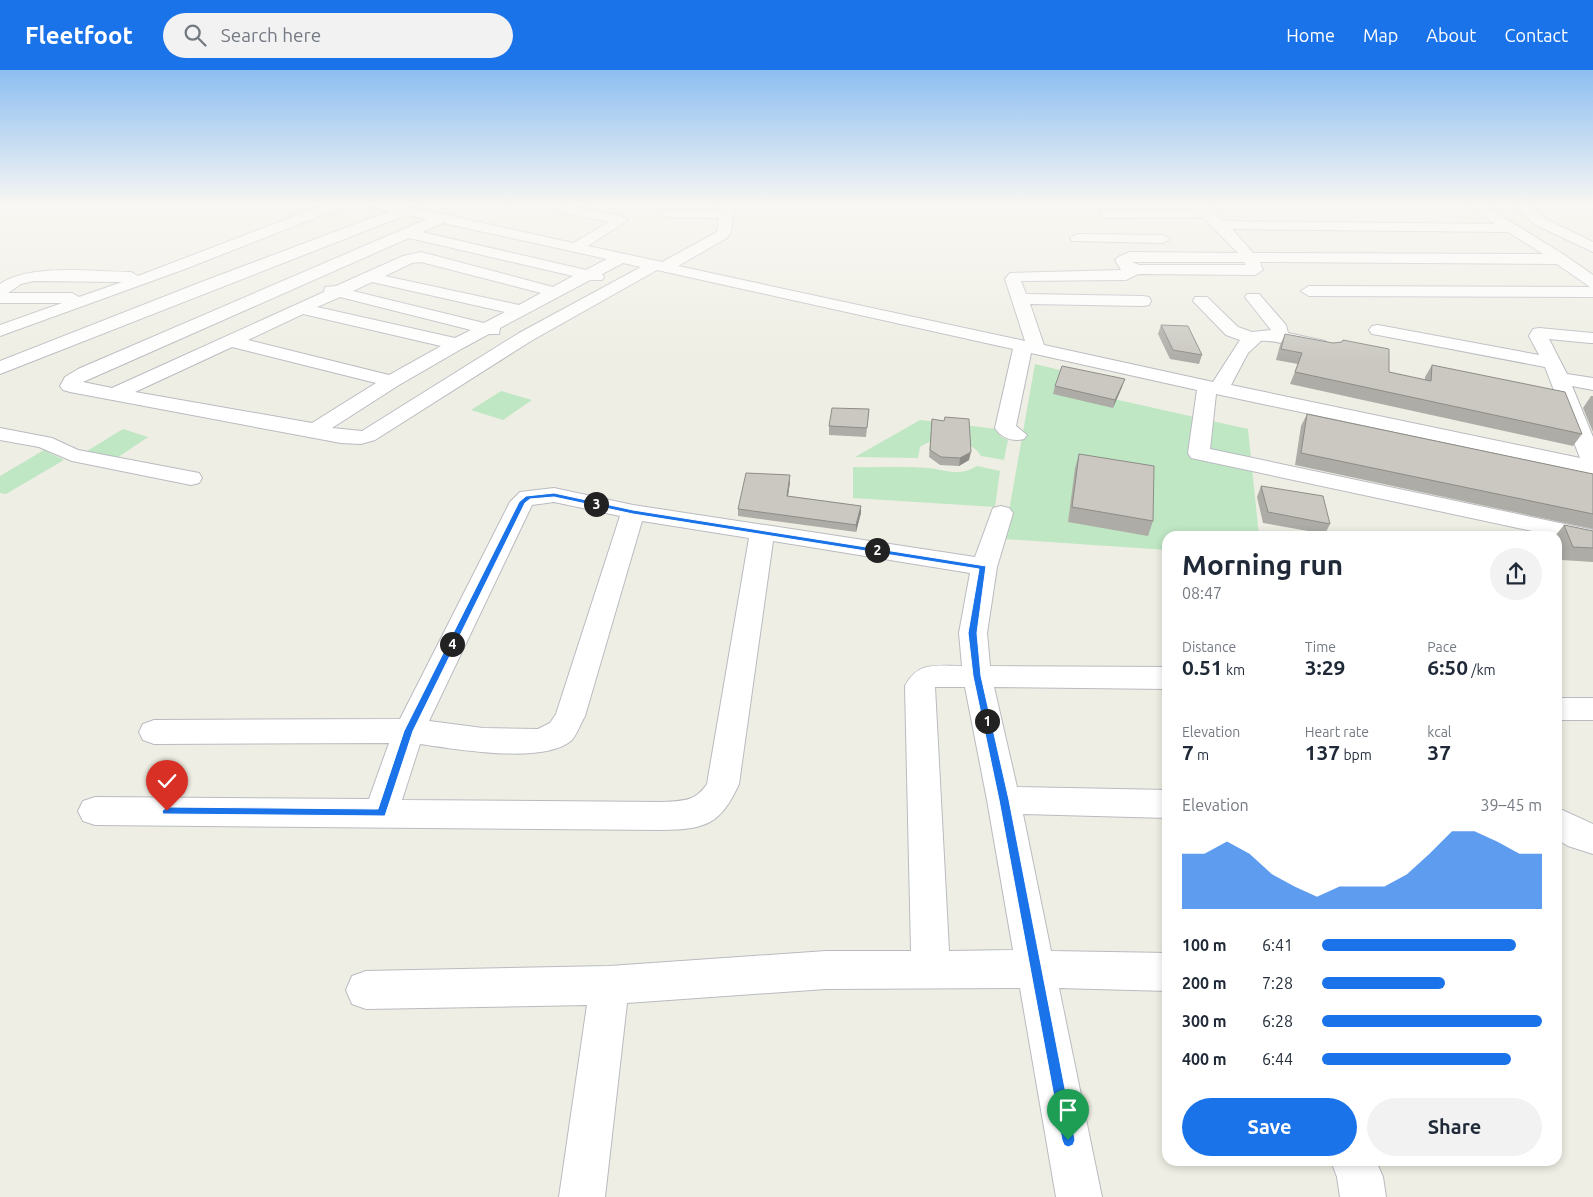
<!DOCTYPE html>
<html lang="en">
<head>
<meta charset="utf-8">
<style>
	:root { --surface:#fff; --page:#f2f2f3; --text:#1f2937; --muted:#747a83; --accent:#1a73e8 }
	body { margin:0; font-family:Ubuntu,sans-serif; background:var(--page); color:var(--text); height:100vh; display:flex; flex-direction:column; font-size:19px; white-space:nowrap }
	* { box-sizing:border-box; margin:0 }
	p { font-size:16px; color:var(--muted) }
	.icon { flex:none; width:28px; height:28px; fill:none; stroke:currentColor; stroke-width:2; stroke-linecap:round; stroke-linejoin:round }
	.map { position:relative; flex:1; overflow:hidden }
	.panel { position:absolute; left:1162px; top:461px; width:400px; height:635px; display:flex; flex-direction:column; background:var(--surface); border-radius:15px; box-shadow:0 2px 8px #0003 }
	.panel>* { flex:none }
	.pin { position:absolute; display:grid; place-items:center; width:42px; height:42px; color:#fff; margin:-51px -21px; border-radius:50% 50% 50% 0; rotate:-45deg; box-shadow:0 0 5px #0007 }
	.pin .icon { rotate:45deg }
	.km { position:absolute; width:25px; height:25px; margin:-12px; border-radius:50%; background:#222; color:#fff; font-size:14px; line-height:25px; text-align:center }
	.round { display:grid; place-items:center; flex:none; width:52px; height:52px; border-radius:26px; background:var(--page) }
	.overview { display:flex; align-items:center; justify-content:space-between; height:85px; padding:0 20px }
	h1 { font-size:28px; font-weight:700; line-height:38px }
	.figures { display:grid; grid-template-columns:repeat(3,1fr); gap:8px; height:85px; padding:5px 20px }
	.figures div { display:grid; align-content:center }
	.figures b { font-size:21px; font-weight:700 }
	.figures small { font-size:14px; font-weight:400 }
	.figures p { font-size:14px }
	.chart { height:140px; padding:10px 20px }
	.chart p { display:flex; justify-content:space-between }
	.chart svg { width:100%; height:90px; margin-top:5px; fill:var(--accent); opacity:.7 }
	.cta { display:flex; gap:10px; margin-top:auto; padding:10px 20px }
	.cta a { flex:1; height:58px; border-radius:30px; background:var(--accent); color:#fff; font-size:20px; font-weight:700; line-height:58px; text-align:center }
	.cta a+a { background:var(--page); color:var(--text) }
	ul { padding:0 20px; list-style:none; font-size:16px }
	li { display:grid; grid-template-columns:80px 60px 1fr; align-items:center; height:38px }
	li i { height:12px; border-radius:6px; background:var(--accent) }
	header { display:flex; align-items:center; gap:30px; box-sizing:border-box; height:70px; padding:0 25px; background:var(--accent); color:#fff }
	header strong { font-size:24px }
	nav { display:flex; gap:28px; margin-inline-start:auto; font-size:18px }
	.search { width:350px; height:45px; background:var(--page); display:flex; align-items:center; gap:12px; box-sizing:border-box; padding:0 18px; border-radius:28px; color:var(--muted); font-size:19px }
	.map>svg:first-child { display:block }
	.green { fill:#bfe7c4 }
	.lines { fill:none; stroke-linecap:round; stroke-linejoin:round }
	.minor-casing { stroke:#b9bbc0; stroke-width:2 }
	.minor { fill:#fff; fill-rule:evenodd }
	.wall { fill:#aeaca6 }
	.shaded-wall { fill:#8d8c87 }
	.building { fill:#cac8c1; stroke:#8d8c87 }
	.route { fill:#1a73e8; stroke:#fff }
</style>
</head>
<body>
<header>
<strong>Fleetfoot</strong>
<div class="search"><svg class="icon" aria-label="search" viewBox="0 0 24 24"><circle cx="10" cy="10" r="6"/><path d="M15 15l6 6"/></svg>Search here</div>
<nav><a>Home</a><a>Map</a><a>About</a><a>Contact</a></nav>
</header>
<div class="map">
<svg width="1593" height="1127" viewBox="0 0 1593 1127">
	<rect width="100%" height="100%" fill="#efeee4"/>
	<!-- green -->
	<path class="green" d="M 1035,294 L 1085,306 L 1078,321 L 1248,359 L 1259,466 L 1168,466 L 1167,480 L 1004,469 Z
		M 501,321 L 532,330 L 503,350 L 471,340 Z
		M 920,350 L 997,359 L 1000,366 L 1008,370 L 1004,390 L 981,386 C 970,367 936,365 920,377 L 918,388 L 855,387 Z
		M 123,359 L 148,367 L 117,388 L 87,381 Z
		M 44,380 L 64,390 L 6,424 L 0,423 L 0,406 Z
		M 977,396 L 1000,401 L 995,437 L 853,428 L 853,397 C 878,398 903,396 928,398 C 946,400 959,407 977,396 Z"/>
	<g class="lines">
		<!-- minor casing -->
		<g class="minor-casing">
			<path id="minor" d="M 326,134 L 345,134 L 343,137 L 185,199 L 0,266 L 0,255 L 62,233 L 0,233 L 0,214 C 31,193 94,202 131,202 L 138,206 ZM 34,211 L 122,212 L 79,227 L 72,223 L 8,223 L 21,214 Z
				M 369,134 L 406,136 L 573,173 L 609,152 L 562,142 L 560,139 L 567,135 L 621,146 L 628,150 L 588,176 L 662,192 L 717,162 L 719,148 L 667,147 L 660,143 L 662,140 L 720,140 L 721,134 L 735,134 L 731,162 L 727,168 L 678,196 L 1025,271 L 1005,209 L 1010,203 L 1121,200 L 1115,190 L 1118,187 L 1130,182 L 1238,183 L 1203,147 L 1107,148 L 1102,147 L 1100,144 L 1102,141 L 1195,139 L 1191,134 L 1206,134 L 1223,151 L 1495,154 L 1466,134 L 1482,134 L 1566,186 L 1593,205 L 1593,227 L 1309,226 L 1301,221 L 1309,216 L 1590,217 L 1557,194 L 1260,192 L 1263,200 L 1255,205 L 1138,204 L 1126,210 L 1021,211 L 1026,224 L 1143,226 L 1149,227 L 1151,231 L 1149,235 L 1143,236 L 1030,234 L 1044,275 L 1213,312 L 1240,270 L 1226,265 L 1193,231 L 1195,227 L 1207,227 L 1238,257 L 1252,262 L 1271,260 L 1245,227 L 1247,224 L 1259,224 L 1286,255 L 1288,263 L 1325,271 L 1328,275 L 1325,279 C 1305,284 1282,269 1261,271 L 1248,283 L 1231,315 L 1580,388 L 1545,297 L 1378,265 L 1372,264 L 1369,260 L 1372,256 L 1378,255 L 1539,285 L 1529,266 L 1533,259 L 1539,258 L 1593,263 L 1593,273 L 1590,273 L 1549,269 L 1567,304 L 1593,308 L 1593,320 L 1572,316 L 1593,367 L 1593,404 L 1216,324 L 1210,379 L 1593,460 L 1593,474 L 1191,388 L 1188,383 L 1197,320 L 1031,283 L 1016,356 L 1027,365 L 1024,369 C 1013,372 1001,368 995,358 L 1013,279 L 657,200 L 531,271 L 375,370 L 361,374 L 341,373 L 70,322 L 63,320 L 60,316 L 65,307 L 78,299 L 427,149 L 406,145 L 0,304 L 0,291 L 204,211 L 390,141 L 371,137 ZM 443,153 L 607,189 L 586,200 L 422,162 ZM 1232,159 L 1508,162 L 1543,184 L 1253,183 ZM 409,168 L 573,206 L 553,217 L 421,182 L 403,186 L 336,216 L 325,217 L 324,222 L 112,318 L 83,312 ZM 421,192 L 541,223 L 519,235 L 385,206 L 412,193 ZM 1132,192 L 1244,192 L 1246,195 L 1139,195 ZM 623,193 L 641,197 L 519,263 L 362,361 L 332,358 L 399,315 L 463,278 L 489,264 L 499,264 L 500,258 L 590,210 L 602,210 L 604,207 L 602,204 ZM 372,212 L 505,242 L 484,253 L 353,221 ZM 340,227 L 471,260 L 455,268 L 317,237 ZM 303,244 L 441,276 L 389,305 L 248,270 ZM 232,277 L 376,313 L 312,353 L 135,322 Z
				M 1530,134 L 1544,148 L 1593,172 L 1593,182 L 1534,154 L 1516,135 Z
				M 1077,164 L 1163,165 L 1170,169 L 1163,173 L 1072,171 L 1070,168 Z
				M 0,358 L 52,368 L 78,380 L 199,403 L 202,408 L 199,413 L 191,415 L 72,391 L 39,377 L 0,370 Z
				M 554,418 L 633,435 L 975,487 L 993,438 L 1001,436 L 1009,438 L 1013,443 L 997,497 L 987,563 L 990,596 L 1168,597 L 1168,619 L 994,617 L 1017,717 L 1168,720 L 1168,748 L 1023,744 L 1051,881 L 1168,883 L 1168,921 L 1059,918 L 1102,1127 L 1056,1127 L 1020,918 L 826,919 L 627,933 L 605,1127 L 559,1127 L 587,935 L 366,939 L 352,934 L 346,920 L 352,906 L 366,901 L 609,896 L 826,881 L 911,881 L 905,616 C 918,591 936,596 962,596 L 959,563 L 970,503 L 773,471 L 739,714 C 720,755 706,759 662,760 L 95,755 L 83,751 L 78,741 L 83,731 L 95,727 L 369,729 L 389,673 L 154,674 L 143,670 L 139,662 L 143,654 L 154,650 L 400,649 L 510,432 L 520,422 ZM 554,432 L 620,446 L 556,644 L 550,653 L 538,659 L 483,658 L 429,651 L 532,435 ZM 642,451 L 749,468 L 707,714 C 695,732 682,731 662,732 L 402,730 L 420,674 C 456,679 544,695 572,670 C 577,664 581,653 585,646 ZM 935,617 L 965,617 L 987,730 L 1013,880 L 949,881 Z
				M 1558,628 L 1593,628 L 1593,650 L 1558,650 Z
				M 1558,738 L 1593,754 L 1593,784 L 1568,776 L 1558,770 Z
				M 1331,1091 L 1376,1091 L 1383,1107 L 1386,1127 L 1340,1127 L 1337,1107 Z"/>
		</g>
		<!-- minor -->
		<use href="#minor" class="minor"/>
	</g>
	<!-- wall -->
	<path class="wall" d="M 1161,255 L 1202,285 L 1199,294 L 1170,289 L 1158,264 Z
		M 1285,264 L 1333,273 L 1342,272 L 1343,270 L 1389,302 L 1425,310 L 1425,307 L 1432,295 L 1582,364 L 1573,376 L 1290,314 L 1298,294 L 1276,290 L 1280,275 Z
		M 1055,316 L 1122,317 L 1113,338 L 1053,324 Z
		M 1591,326 L 1593,326 L 1593,362 L 1583,338 Z
		M 869,339 L 866,367 L 829,365 L 829,356 Z
		M 1307,344 L 1593,404 L 1593,459 L 1295,395 L 1301,356 Z
		M 932,349 L 969,390 L 959,396 L 940,395 L 929,387 Z
		M 1079,384 L 1153,451 L 1148,466 L 1068,452 L 1075,398 Z
		M 790,412 L 788,426 L 861,436 L 861,443 L 856,462 L 738,446 L 738,439 Z
		M 1261,416 L 1330,454 L 1325,464 L 1263,453 L 1257,427 Z
		M 1564,455 L 1593,461 L 1593,492 L 1562,490 L 1558,477 L 1558,466 L 1555,466 Z"/>
	<!-- shaded-wall -->
	<path class="shaded-wall" d="M 1125,309 L 1122,317 L 1113,338 L 1115,330 Z
		M 971,382 L 969,390 L 959,396 L 960,388 Z
		M 790,405 L 790,412 L 787,433 L 787,426 Z
		M 861,436 L 861,443 L 856,462 L 856,455 Z"/>
	<!-- building -->
	<path class="building" d="M 1161,255 L 1188,256 L 1202,285 L 1173,280 Z
		M 1285,264 L 1333,273 L 1342,272 L 1343,270 L 1389,279 L 1389,302 L 1431,311 L 1432,295 L 1565,322 L 1582,364 L 1295,302 L 1302,283 L 1281,279 Z
		M 1062,296 L 1125,309 L 1115,330 L 1055,316 Z
		M 832,338 L 869,339 L 867,358 L 829,356 Z
		M 1307,344 L 1593,404 L 1593,444 L 1301,383 Z
		M 945,347 L 969,349 L 971,382 L 960,388 L 941,387 L 930,380 L 932,349 L 944,351 Z
		M 1079,384 L 1154,396 L 1153,451 L 1072,437 Z
		M 746,403 L 790,405 L 787,426 L 861,436 L 856,455 L 738,439 Z
		M 1261,416 L 1323,426 L 1330,454 L 1268,442 Z
		M 1564,455 L 1593,461 L 1593,478 L 1573,477 Z"/>
	<!-- sky -->
	<linearGradient id="sky" x2="0" y2="1"><stop stop-color="#8dbef1"/><stop offset="0.46" stop-color="#f8f7f3"/><stop offset="1" stop-color="#f8f7f3" stop-opacity="0"/></linearGradient>
	<rect width="1593" height="292" fill="url(#sky)"/>
	<!-- route -->
	<path class="route" d="M 554,423 L 633,440 L 986,496 L 977,563 L 981,606 L 1009,730 L 1075,1070 L 1073,1075 L 1068,1077 L 1064,1075 L 1062,1070 L 999,730 L 973,606 L 968,563 L 979,499 L 633,444 L 554,427 L 530,429 L 525,433 L 413,661 L 385,746 L 163,744 L 162,741 L 167,737 L 378,739 L 404,661 L 519,432 L 526,426 Z"/>
</svg>
<div class="pin" style="left:1068px;top:1070px;background:#1e9e55"><svg class="icon" aria-label="arrive" viewBox="0 0 24 24"><path d="M6 21V4h12l-3 4 3 4H6"/></svg></div>
<div class="pin" style="left:167px;top:741px;background:#d93025"><svg class="icon" aria-label="check" viewBox="0 0 24 24"><path d="M5 12l5 5 9-10"/></svg></div>
<b class="km" style="left:987px;top:651px">1</b>
<b class="km" style="left:877px;top:480px">2</b>
<b class="km" style="left:596px;top:434px">3</b>
<b class="km" style="left:452px;top:574px">4</b>
<section class="panel">
<div class="overview"><div><h1>Morning run</h1><p>08:47</p></div><a class="round"><svg class="icon" aria-label="share" viewBox="0 0 24 24"><path d="M12 15V3M7 8l5-5 5 5M5 13v7h14v-7"/></svg></a></div>
<div class="figures">
<div><p>Distance</p><b>0.51<small> km</small></b></div>
<div><p>Time</p><b>3:29</b></div>
<div><p>Pace</p><b>6:50<small> /km</small></b></div>
</div>
<div class="figures">
<div><p>Elevation</p><b>7<small> m</small></b></div>
<div><p>Heart rate</p><b>137<small> bpm</small></b></div>
<div><p>kcal</p><b>37</b></div>
</div>
<div class="chart"><p><span>Elevation</span>39–45 m</p>
<svg viewBox="0 0 160 44" preserveAspectRatio="none"><path d="M0 44V17L10 17L20 11L30 17L40 27L50 33L60 38L70 33L80 33L90 33L100 27L110 17L120 6L130 6L140 11L150 17L160 17V44z"/></svg>
</div>
<ul>
<li><b>100 m</b>6:41<i style="width:88%"></i></li>
<li><b>200 m</b>7:28<i style="width:56%"></i></li>
<li><b>300 m</b>6:28<i style="width:100%"></i></li>
<li><b>400 m</b>6:44<i style="width:86%"></i></li>
</ul>
<div class="cta"><a>Save</a><a>Share</a></div>
</section>
</div>
</body>
</html>
